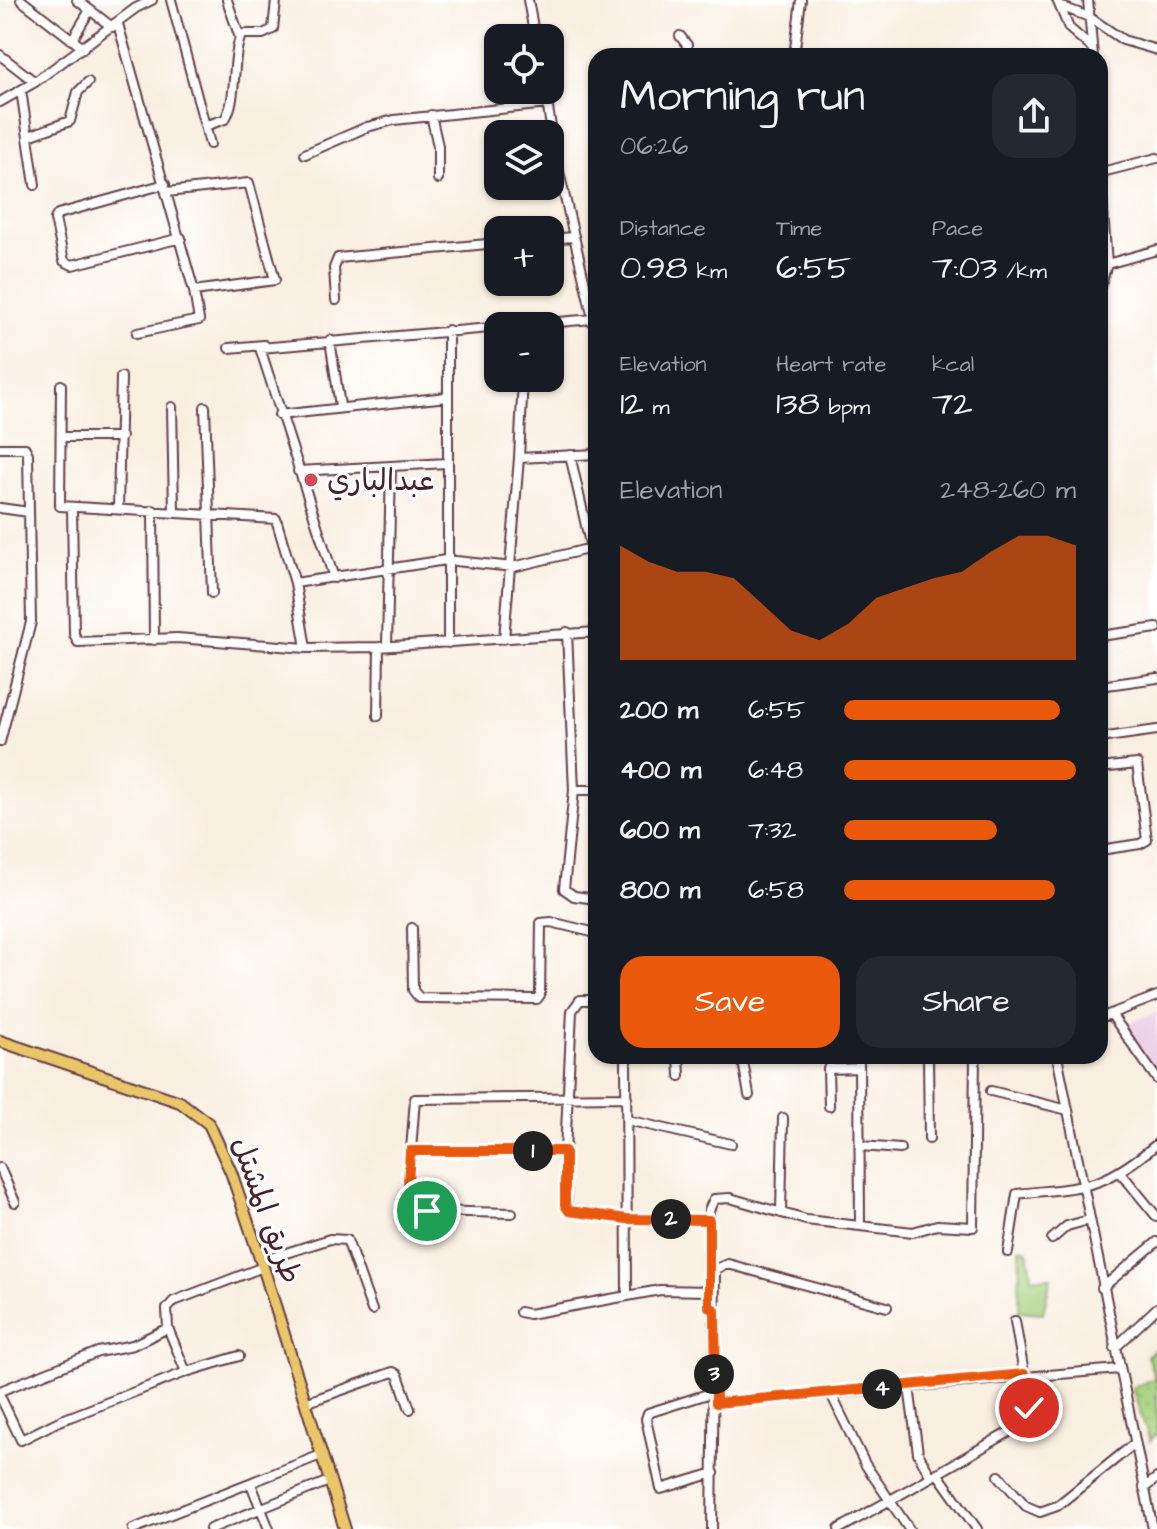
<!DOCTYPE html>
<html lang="en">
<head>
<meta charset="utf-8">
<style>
	:root { --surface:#171b24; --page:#242831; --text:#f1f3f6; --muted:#9ea1a6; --accent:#ea580c }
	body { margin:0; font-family:"Architects Daughter","Playpen Sans Arabic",sans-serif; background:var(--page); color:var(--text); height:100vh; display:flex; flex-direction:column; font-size:30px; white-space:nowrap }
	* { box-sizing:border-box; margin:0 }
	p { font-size:26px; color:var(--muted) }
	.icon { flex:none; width:44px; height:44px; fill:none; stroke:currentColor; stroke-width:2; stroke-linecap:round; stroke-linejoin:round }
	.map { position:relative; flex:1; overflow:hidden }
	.panel { position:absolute; left:588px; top:48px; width:520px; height:1016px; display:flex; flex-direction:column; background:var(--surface); border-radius:24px; box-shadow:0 2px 6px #0004 }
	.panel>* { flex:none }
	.controls { position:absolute; left:484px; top:24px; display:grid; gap:16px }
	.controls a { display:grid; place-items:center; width:80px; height:80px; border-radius:16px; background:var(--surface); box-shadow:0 2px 6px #0004; font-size:40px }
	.pin { position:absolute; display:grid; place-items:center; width:68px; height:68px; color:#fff; margin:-34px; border:4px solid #fff; border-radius:50%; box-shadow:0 2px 8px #0007 }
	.km { position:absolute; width:40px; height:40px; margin:-20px; border-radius:50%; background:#222; color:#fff; font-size:22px; line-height:40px; text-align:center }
	.round { display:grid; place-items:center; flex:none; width:84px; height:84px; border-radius:24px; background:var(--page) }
	.summary { display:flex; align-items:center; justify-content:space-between; height:136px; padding:0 32px }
	h1 { font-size:44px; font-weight:600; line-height:60px }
	.stats { display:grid; grid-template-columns:repeat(3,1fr); gap:12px; height:136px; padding:8px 32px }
	.stats div { display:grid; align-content:center }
	.stats b { font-size:34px; font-weight:600 }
	.stats small { font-size:22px; font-weight:400 }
	.stats p { font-size:22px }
	.chart { height:224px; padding:16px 32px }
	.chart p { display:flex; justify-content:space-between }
	.chart svg { width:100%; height:144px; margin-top:8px; fill:var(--accent); opacity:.7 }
	.primary-button { display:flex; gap:16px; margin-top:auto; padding:16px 32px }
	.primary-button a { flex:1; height:92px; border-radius:24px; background:var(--accent); color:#fff; font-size:32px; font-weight:600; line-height:92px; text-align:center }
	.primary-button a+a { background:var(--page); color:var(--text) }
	ul { padding:0 32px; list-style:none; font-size:26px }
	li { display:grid; grid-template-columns:128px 96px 1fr; align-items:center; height:60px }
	li i { height:20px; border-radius:10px; background:var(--accent) }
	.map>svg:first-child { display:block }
	.built { fill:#edd1e9 }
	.grass { fill:#a6d37f; stroke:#787955; stroke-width:2 }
	.park { fill:url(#park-dots); stroke:#787955; stroke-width:2 }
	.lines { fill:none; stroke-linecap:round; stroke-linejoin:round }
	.minor-casing { stroke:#643e46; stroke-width:12 }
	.major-casing { stroke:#643e46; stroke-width:14 }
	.minor { stroke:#fff; stroke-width:8 }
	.major { stroke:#ebc669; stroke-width:10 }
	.route-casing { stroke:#fff; stroke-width:16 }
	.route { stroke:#ea580c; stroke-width:10 }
	.poi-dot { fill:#d1495b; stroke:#fff; stroke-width:3 }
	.labels { text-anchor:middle; stroke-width:6; stroke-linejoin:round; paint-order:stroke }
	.poi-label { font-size:30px; fill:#4a1f2b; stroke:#fff; text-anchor:start }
	.street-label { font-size:30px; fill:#4a1f2b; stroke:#fff }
</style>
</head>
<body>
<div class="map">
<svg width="1157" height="1529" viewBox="0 0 1157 1529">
	<defs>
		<pattern id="park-dots" width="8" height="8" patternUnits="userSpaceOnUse" patternTransform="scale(2)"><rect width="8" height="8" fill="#a6d37f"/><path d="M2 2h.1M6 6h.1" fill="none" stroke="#90b56e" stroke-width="1.8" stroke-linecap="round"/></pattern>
	</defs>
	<rect width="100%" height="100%" fill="#fff"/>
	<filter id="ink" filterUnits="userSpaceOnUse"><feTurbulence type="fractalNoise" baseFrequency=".0125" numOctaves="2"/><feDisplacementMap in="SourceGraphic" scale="16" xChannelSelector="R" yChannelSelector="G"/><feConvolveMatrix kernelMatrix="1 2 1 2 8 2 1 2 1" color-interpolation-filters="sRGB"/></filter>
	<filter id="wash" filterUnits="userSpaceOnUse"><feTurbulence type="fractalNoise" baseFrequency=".006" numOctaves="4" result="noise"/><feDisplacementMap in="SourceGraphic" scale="32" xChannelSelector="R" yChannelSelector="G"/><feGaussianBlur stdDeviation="1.8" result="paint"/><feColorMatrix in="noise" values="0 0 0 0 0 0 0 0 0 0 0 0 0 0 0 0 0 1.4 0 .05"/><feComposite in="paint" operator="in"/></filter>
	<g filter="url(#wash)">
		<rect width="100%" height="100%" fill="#f9efe1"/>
		<!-- built -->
		<path class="built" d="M 1157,1012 L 1157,1070 L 1128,1031 L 1129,1023 Z"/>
		<!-- grass -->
		<path class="grass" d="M 1020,1248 L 1028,1250 L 1032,1278 L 1051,1277 L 1043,1313 L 1019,1311 Z"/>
		<!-- park -->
		<path class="park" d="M 1157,1347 L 1157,1434 L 1150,1441 L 1132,1388 L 1155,1378 L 1147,1356 Z"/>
	</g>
	<g filter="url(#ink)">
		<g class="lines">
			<!-- minor casing -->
			<g class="minor-casing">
				<path id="minor" d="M 21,0 L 83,48
					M 77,0 L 112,27
					M 171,0 L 210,144
					M 528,0 L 535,38
					M 1057,0 L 1069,28 L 1092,48
					M 1088,0 L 1093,56
					M 1060,6 L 1089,17 L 1123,40 L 1157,50
					M 118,24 L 194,291 L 275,280 L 249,183 L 167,192
					M 240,34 L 263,34 L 273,29 L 276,1
					M 680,36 L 687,45 L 688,56
					M 72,40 L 90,10
					M 0,55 L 35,82
					M 794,56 L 801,0
					M 21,90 L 35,185
					M 545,90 L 557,163 L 596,331
					M 0,102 L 35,82 L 136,8 L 152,0
					M 431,115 L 438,146 L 438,179
					M 1100,119 L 1100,122
					M 205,126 L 225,119 C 238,98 231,63 240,38 L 227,0
					M 29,136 L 70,121 L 78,92 L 88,82
					M 305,154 L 367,127 L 394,120 L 548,104
					M 1100,172 L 1107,264 L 1100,287
					M 1102,172 L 1157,158
					M 165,184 L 58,214 L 55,219 L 64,261 L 72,265 L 181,238
					M 550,239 L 573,237
					M 1107,264 L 1157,250
					M 336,300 L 334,268 L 338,258 L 498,243
					M 448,330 L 448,643
					M 137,333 L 199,320 L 194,291
					M 330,340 L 340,406
					M 229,348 L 264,345
					M 61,385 L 60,506 L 276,519 L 295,583 L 306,648 L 379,647 L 596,632
					M 172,407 L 174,511
					M 205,407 L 212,593
					M 279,415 L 447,397
					M 61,437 L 121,437
					M 0,448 L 25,448 L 28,454 L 31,622 L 0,742
					M 570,455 L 596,570
					M 519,458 L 523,378
					M 298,471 L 447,463
					M 0,508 L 29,512
					M 72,508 L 74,634 L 78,642 L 177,638 L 306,648
					M 118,509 L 121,377
					M 153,510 L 154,640
					M 334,578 L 260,348 L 593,319
					M 295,583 L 446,560 L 513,567 L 596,547
					M 567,632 L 574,790 L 564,889 L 574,896 L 596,899
					M 1100,636 L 1157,628
					M 504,639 L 519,458 L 596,454
					M 387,646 L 391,466
					M 1100,686 L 1157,678
					M 378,716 L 379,647
					M 1100,738 L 1157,730
					M 1100,768 L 1137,764 L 1147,840 L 1140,844 L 1100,850
					M 574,790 L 596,790
					M 412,928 L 413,990 L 419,998 L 537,999 L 540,995 L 541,923 L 551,922 L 596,933
					M 596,1000 L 580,1000 L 572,1011 L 565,1151 L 567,1209 L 627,1219 L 709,1220
					M 1111,1014 L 1157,1079
					M 1100,1018 L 1157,996
					M 626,1056 L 627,1296
					M 679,1056 L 680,1076
					M 742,1056 L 749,1095
					M 928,1056 L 929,1139
					M 1057,1056 L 1153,1529
					M 828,1069 L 859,1068
					M 991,1091 L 1068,1110
					M 829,1106 L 828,1069 L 834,1056
					M 627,1120 L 731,1144
					M 861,1146 L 900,1149
					M 410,1151 L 565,1151
					M 0,1168 L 15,1202
					M 1121,1173 L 1157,1217
					M 512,1213 L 427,1211 L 414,1208 L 407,1201 L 415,1099 L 627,1097
					M 781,1213 L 783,1118
					M 860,1226 L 913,1232 L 937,1225 L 973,1227 L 975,1056
					M 1052,1239 L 1067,1226 L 1089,1220
					M 1008,1252 L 1017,1194 C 1087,1186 1100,1191 1157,1144
					M 261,1261 L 330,1239 L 347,1240 L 372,1310
					M 1102,1288 L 1157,1242
					M 715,1310 L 709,1304 L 709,1210 L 714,1199 L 730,1198 L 806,1220 L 860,1226 L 859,1056
					M 520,1312 L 529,1314 L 660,1290 L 709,1291
					M 1115,1348 L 1157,1308
					M 239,1356 L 186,1372 L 168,1328 L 167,1309 L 174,1301 L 263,1267
					M 0,1391 L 98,1352 L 133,1345 L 168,1328
					M 831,1394 L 865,1464 L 909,1529
					M 0,1396 L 21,1440 L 57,1422 L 186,1372
					M 305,1403 L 393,1372 L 398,1375 L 410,1409
					M 716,1403 L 1119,1369
					M 714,1473 L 661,1489 L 646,1419 L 648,1413 L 714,1392
					M 937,1473 L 977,1529
					M 999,1476 L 1026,1506 L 1040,1512 L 1057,1506 L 1134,1444
					M 931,1477 L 1025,1423 L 1031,1414 L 1015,1321
					M 251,1484 L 269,1529
					M 1144,1488 L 1157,1478
					M 133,1529 L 321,1455
					M 210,1529 L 329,1481
					M 712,1529 L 715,1269 L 728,1264 L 887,1307
					M 839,1529 L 931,1477 L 918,1453 L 909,1387"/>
			</g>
			<!-- major casing -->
			<g class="major-casing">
				<path id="major" d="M 0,1041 L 180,1102 L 209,1124 L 231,1172 L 263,1267 L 345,1529"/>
			</g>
			<!-- minor -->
			<use href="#minor" class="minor"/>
			<!-- major -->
			<use href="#major" class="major"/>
		</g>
	</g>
	<g class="lines" filter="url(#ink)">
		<!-- route casing -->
		<g class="route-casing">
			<path id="route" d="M 427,1211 L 414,1208 L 407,1201 L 410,1151 L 565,1151 L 565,1205 L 569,1211 L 627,1219 L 709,1220 L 709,1307 L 715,1310 L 716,1403 L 1024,1374 L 1029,1408"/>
		</g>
		<!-- route -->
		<use href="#route" class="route"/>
	</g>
	<!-- markers -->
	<circle class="poi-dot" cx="311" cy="480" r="8"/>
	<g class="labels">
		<!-- poi labels -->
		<g class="poi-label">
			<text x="327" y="490">عبدالباري</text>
		</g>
		<!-- street labels -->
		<g class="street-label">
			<text transform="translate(267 1210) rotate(70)" y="10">طريق المشتل</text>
		</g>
	</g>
</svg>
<div class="controls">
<a><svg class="icon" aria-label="locate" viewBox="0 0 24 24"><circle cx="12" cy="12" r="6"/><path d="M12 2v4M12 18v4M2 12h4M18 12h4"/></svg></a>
<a><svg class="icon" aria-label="layers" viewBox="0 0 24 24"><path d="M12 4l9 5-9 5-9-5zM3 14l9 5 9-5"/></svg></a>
<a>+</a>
<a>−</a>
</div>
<div class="pin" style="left:427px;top:1211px;background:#1e9e55"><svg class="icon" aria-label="arrive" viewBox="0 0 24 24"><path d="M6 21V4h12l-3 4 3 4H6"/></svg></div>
<div class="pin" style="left:1029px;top:1408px;background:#d93025"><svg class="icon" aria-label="check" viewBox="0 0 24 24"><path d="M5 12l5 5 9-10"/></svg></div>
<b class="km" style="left:533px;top:1151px">1</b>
<b class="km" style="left:671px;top:1219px">2</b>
<b class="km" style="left:714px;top:1374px">3</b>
<b class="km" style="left:882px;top:1389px">4</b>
<section class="panel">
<div class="summary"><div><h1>Morning run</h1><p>06:26</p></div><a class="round"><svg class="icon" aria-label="share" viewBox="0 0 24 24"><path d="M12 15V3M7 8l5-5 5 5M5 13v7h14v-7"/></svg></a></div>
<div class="stats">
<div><p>Distance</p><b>0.98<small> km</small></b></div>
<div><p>Time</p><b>6:55</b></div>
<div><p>Pace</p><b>7:03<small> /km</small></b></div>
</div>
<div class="stats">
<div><p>Elevation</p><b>12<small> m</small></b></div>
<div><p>Heart rate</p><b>138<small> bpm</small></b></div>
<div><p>kcal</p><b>72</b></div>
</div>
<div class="chart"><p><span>Elevation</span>248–260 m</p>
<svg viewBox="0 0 160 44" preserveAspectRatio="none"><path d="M0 44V9L10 14L20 17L30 17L40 19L50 27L60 35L70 38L80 33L90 25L100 22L110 19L120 17L130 11L140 6L150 6L160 9V44z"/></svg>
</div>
<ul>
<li><b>200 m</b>6:55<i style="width:93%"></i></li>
<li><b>400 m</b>6:48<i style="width:100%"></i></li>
<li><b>600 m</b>7:32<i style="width:66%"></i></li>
<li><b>800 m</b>6:58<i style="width:91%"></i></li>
</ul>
<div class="primary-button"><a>Save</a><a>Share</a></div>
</section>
</div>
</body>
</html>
